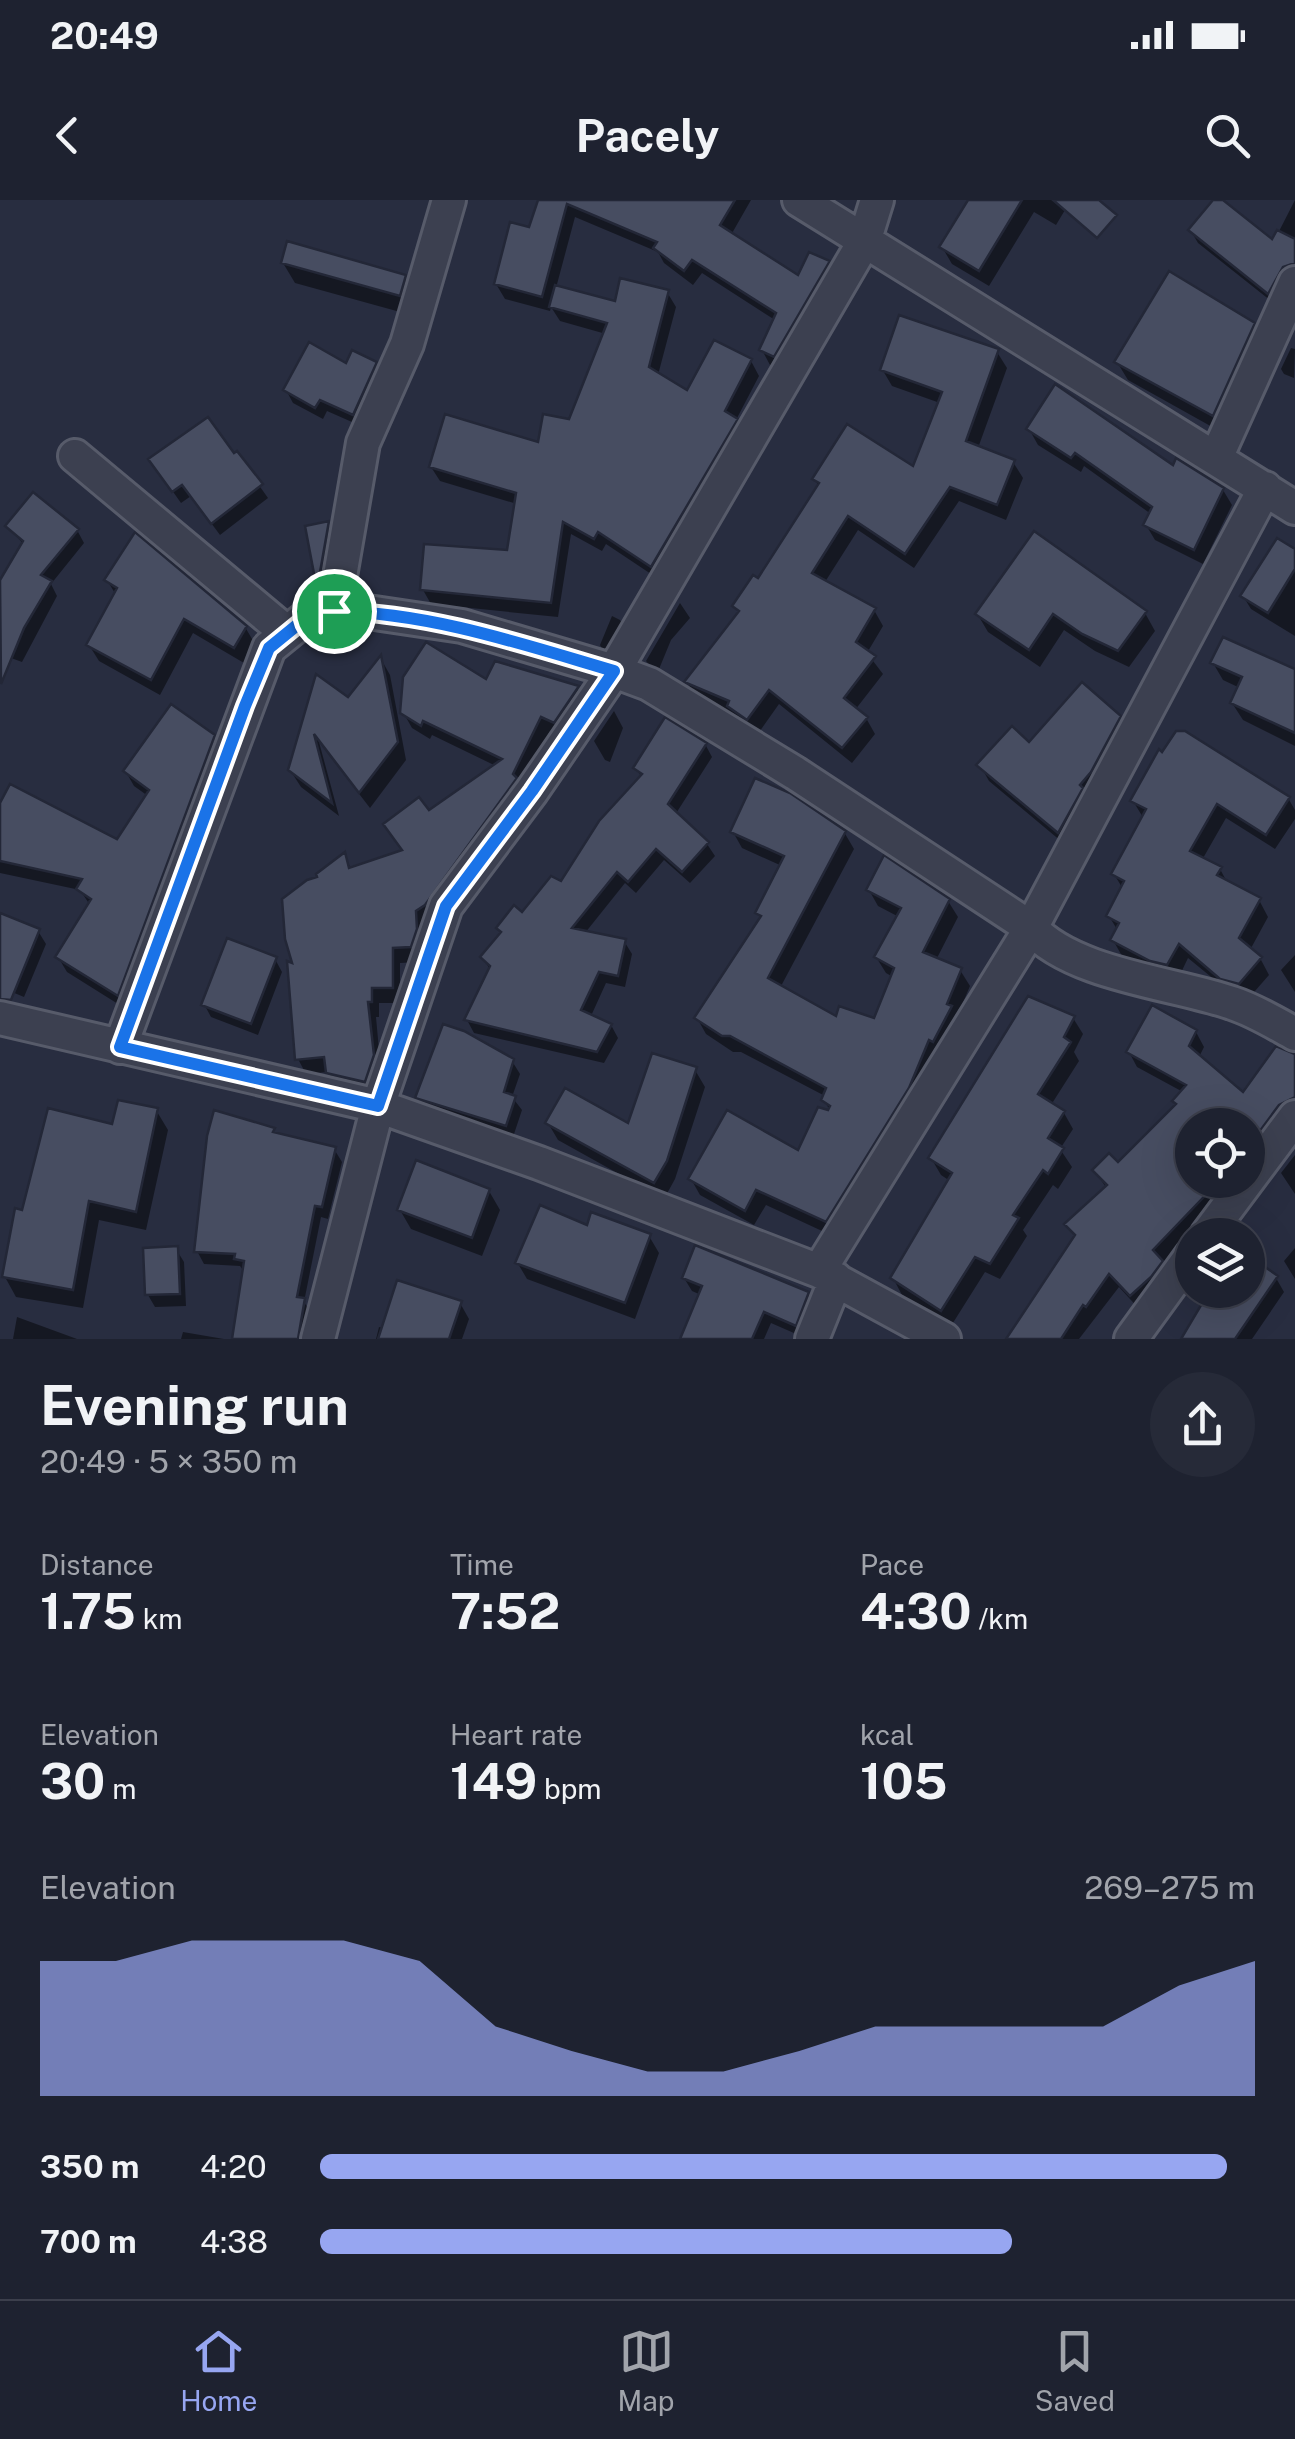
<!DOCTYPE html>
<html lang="en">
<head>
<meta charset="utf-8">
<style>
	:root { --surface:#1e2230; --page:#262a38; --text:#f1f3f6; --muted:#a1a4ab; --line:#3c3f4c; --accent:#97a6f1 }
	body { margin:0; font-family:"Public Sans",sans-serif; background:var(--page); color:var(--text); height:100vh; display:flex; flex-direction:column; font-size:38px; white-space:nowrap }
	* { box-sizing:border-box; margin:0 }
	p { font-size:32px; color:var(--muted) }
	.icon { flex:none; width:55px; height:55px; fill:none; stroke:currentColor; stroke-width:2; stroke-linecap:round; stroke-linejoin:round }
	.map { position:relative; height:1139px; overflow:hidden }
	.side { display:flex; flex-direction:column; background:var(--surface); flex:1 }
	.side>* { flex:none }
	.buttons { position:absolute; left:1175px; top:908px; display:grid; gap:20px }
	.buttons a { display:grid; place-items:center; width:90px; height:90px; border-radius:50%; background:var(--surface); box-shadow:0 10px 40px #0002,0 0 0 2px var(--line); font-size:50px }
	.pin { position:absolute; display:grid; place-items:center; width:85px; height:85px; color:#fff; margin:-42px; border:5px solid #fff; border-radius:50%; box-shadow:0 2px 10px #0007 }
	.round { display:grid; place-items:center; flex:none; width:105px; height:105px; border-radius:52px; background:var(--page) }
	.summary { display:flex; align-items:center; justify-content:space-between; height:170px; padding:0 40px }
	h1 { font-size:55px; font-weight:700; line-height:75px }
	.figures { display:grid; grid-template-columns:repeat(3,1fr); gap:15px; height:170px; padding:10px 40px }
	.figures div { display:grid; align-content:center }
	.figures b { font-size:50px; font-weight:700 }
	.figures small { font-size:28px; font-weight:400 }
	.figures p { font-size:28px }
	.chart { height:280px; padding:20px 40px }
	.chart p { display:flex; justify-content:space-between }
	.chart svg { width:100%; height:180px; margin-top:10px; fill:var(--accent); opacity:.7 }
	ul { padding:0 40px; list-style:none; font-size:32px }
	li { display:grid; grid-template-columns:160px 120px 1fr; align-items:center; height:75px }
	li i { height:25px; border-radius:12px; background:var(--accent) }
	.status { display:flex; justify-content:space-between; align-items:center; height:70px; padding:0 50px; background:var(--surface); direction:ltr }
	.status svg { height:28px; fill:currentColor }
	header { display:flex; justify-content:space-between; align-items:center; height:130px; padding:0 40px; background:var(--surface); font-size:45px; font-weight:700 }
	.menu { display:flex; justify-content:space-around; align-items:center; height:140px; border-top:2px solid var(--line); background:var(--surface); font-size:28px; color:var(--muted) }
	.menu a { display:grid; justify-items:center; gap:5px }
	.menu .active { color:var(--accent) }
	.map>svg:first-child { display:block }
	.shadow { fill:#0007 }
	.building { fill:#474d61; stroke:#232737; stroke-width:2.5 }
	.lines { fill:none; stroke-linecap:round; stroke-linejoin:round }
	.minor-casing { stroke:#575b6a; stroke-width:38 }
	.minor { stroke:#3c4050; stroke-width:32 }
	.route-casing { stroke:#fff; stroke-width:20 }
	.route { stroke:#1a73e8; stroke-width:12 }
</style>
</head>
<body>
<div class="status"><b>20:49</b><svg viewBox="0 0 49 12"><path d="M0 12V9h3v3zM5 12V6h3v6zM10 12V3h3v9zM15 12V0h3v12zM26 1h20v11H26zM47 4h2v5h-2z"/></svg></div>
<header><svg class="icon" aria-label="back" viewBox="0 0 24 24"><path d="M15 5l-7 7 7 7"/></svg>Pacely<svg class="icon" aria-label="search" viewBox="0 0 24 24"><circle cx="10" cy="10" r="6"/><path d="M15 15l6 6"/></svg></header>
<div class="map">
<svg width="1295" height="1139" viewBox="0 0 1295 1139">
	<rect width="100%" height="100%" fill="#282d40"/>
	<!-- shadow -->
	<path class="shadow" d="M 541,0 L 751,0 L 731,35 L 799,78 L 828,63 L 836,78 L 783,171 L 770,165 L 762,150 L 775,120 L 702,73 L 693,85 L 664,63 L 658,52 L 575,17 L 556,88 L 616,104 L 667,92 L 676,107 L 658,175 L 688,194 L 751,161 L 759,176 L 736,220 L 744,235 L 660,380 L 606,344 L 602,351 L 571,334 L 558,417 L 431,404 L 423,390 L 509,353 L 517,304 L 440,281 L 431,267 L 540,245 L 571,222 L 606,134 L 560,121 L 551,107 L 550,111 L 505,99 L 496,84 L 530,30 Z
		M 971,0 L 1071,0 L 1056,25 L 1034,12 L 989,86 L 952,64 L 942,47 Z
		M 1216,0 L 1273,43 L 1295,0 L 1295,77 L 1276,105 L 1198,43 L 1191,31 Z
		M 283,63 L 405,77 L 416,96 L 411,115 L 295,83 Z
		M 1253,125 L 1264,143 L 1223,233 L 1128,180 L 1117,162 Z
		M 1291,148 L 1295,149 L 1294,178 L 1284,174 L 1281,169 Z
		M 997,152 L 1007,168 L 978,248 L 1013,262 L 1023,278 L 1006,320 L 959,301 L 914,368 L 858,330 L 825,382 L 874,410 L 883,426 L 867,453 L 883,474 L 855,510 L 866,518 L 875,534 L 852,563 L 779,504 L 757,535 L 739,523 L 734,514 L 696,498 L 687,482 L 740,414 L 735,406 L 759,382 L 819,287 L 815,279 L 915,270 L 940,203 L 892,186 L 882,169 Z
		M 375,164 L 383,177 L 361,226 L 327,211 L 323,219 L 293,203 L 286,190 L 348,166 Z
		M 1029,229 L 1174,269 L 1223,290 L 1232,305 L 1203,364 L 1155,340 L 1146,325 L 1151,314 L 1084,266 L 1081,272 L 1038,245 Z
		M 237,254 L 268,298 L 220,335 L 191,296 L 181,303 L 159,272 Z
		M 328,324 L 335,336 L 325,391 L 318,378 Z
		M 8,326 L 77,330 L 84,343 L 51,384 L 57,396 L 22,462 L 0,454 L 0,385 L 24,345 Z
		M 1295,352 L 1295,436 L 1251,409 L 1243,396 Z
		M 107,380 L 245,427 L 255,444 L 244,463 L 193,433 L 160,495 L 99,461 L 89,445 L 116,395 Z
		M 680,403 L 690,418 L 671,440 L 657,474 L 646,461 Z
		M 1145,413 L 1155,431 L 1129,467 L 1095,451 L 1064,430 L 1040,467 L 988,432 L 978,415 Z
		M 612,416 L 620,420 L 628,432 L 607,458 L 600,445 Z
		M 381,459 L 390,475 L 406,560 L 370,608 L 319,542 L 339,616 L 301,587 L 290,570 L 318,478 L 348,501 Z
		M 1213,463 L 1295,503 L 1295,546 L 1243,520 L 1232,503 L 1240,488 L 1223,480 Z
		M 496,464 L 578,489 L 586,504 L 563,537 L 550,531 L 521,590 L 419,762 L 400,763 L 400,803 L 379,803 L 379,817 L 376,817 L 381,872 L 373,897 L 338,889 L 328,872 L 306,874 L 298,859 L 296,767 L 320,679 L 344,656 L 352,670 L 404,652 L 386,625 L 428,613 L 496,566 L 432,535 L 430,539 L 412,528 L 403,512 L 487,483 Z
		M 614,511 L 623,528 L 610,562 L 605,560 L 594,541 Z
		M 1119,517 L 1129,534 L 1068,647 L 989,581 L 980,565 L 1029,545 Z
		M 1179,530 L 1288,598 L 1295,610 L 1295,619 L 1275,649 L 1226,618 L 1202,660 L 1220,669 L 1228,684 L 1259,700 L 1268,717 L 1250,750 L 1260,758 L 1269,775 L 1248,799 L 1232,794 L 1188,758 L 1177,781 L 1162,777 L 1122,756 L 1113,740 L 1118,731 L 1109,716 L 1123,689 L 1114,674 L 1144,619 L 1133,601 Z
		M 213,536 L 222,551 L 126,809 L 67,772 L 58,757 L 90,705 L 80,690 L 0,673 L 0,608 L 118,642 L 148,596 L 134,586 L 126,572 Z
		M 705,544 L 712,557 L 675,615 L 707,644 L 715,656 L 690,683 L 664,660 L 636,693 L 625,683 L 585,733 L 624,741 L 632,754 L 625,787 L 606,783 L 591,816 L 611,825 L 618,838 L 604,863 L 474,833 L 467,820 L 491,771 L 483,758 L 523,716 L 562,684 L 642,578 L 636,568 Z
		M 733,632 L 844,632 L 854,649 L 780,788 L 838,819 L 875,821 L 893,777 L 886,773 L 876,757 L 899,717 L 878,706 L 869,690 L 948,701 L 958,717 L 936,760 L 960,770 L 970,786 L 956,819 L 835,1037 L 766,1005 L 754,1025 L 700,995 L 691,979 L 799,953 L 832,914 L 824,900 L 825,896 L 741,852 L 733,852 L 706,834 L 697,818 L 761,719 L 758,713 L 782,666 L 742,648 Z
		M 0,717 L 38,731 L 46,744 L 24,797 L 0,787 Z
		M 1295,755 L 1295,792 L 1281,770 Z
		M 275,759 L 282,772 L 258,835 L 211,817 L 204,804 Z
		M 1073,818 L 1083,834 L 1074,852 L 1079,861 L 1051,905 L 1064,913 L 1073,929 L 1060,949 L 1072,967 L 1058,989 L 1053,985 L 1023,1030 L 1027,1036 L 1000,1079 L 985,1072 L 951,1126 L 902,1095 L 893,1078 L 950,981 L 941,975 L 931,958 Z
		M 1196,832 L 1204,847 L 1199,857 L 1243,896 L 1295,856 L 1295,916 L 1248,973 L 1248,925 L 1192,925 L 1192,980 L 1243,980 L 1162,1064 L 1170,1078 L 1140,1110 L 1119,1087 L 1079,1139 L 1009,1139 L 1076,1039 L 1068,1024 L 1107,989 L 1095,971 L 1118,965 L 1178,906 L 1183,892 L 1137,867 L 1129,852 Z
		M 512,861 L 520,874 L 512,897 L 522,910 L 513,937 L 425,910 L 418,898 Z
		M 695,870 L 705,887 L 675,979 L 664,999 L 558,940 L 548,923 L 630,927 Z
		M 156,910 L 168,930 L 146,1030 L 99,1020 L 83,1108 L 16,1097 L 5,1077 L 24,1012 Z
		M 273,930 L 276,936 L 334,949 L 342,962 L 328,1019 L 321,1017 L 304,1102 L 311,1113 L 306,1139 L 234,1139 L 245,1073 L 240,1066 L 204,1064 L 197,1051 Z
		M 1295,955 L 1295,994 L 1281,973 Z
		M 489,991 L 500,1010 L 482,1056 L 411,1029 L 400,1010 Z
		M 588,1028 L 649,1036 L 659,1053 L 635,1119 L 527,1079 L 517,1062 Z
		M 1295,1048 L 1295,1079 L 1284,1061 Z
		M 176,1049 L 184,1062 L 186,1106 L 155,1107 L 148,1095 Z
		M 1248,1058 L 1276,1078 L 1284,1092 L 1252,1139 L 1185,1139 L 1215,1090 L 1248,1090 Z
		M 684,1078 L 808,1094 L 815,1107 L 803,1137 L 771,1123 L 764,1139 L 682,1139 L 701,1095 L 692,1091 Z
		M 460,1103 L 469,1119 L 462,1139 L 376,1139 L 379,1127 L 384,1128 Z
		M 17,1117 L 77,1139 L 13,1139 Z
		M 183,1132 L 224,1139 L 181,1139 Z"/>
	<!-- building -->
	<path class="building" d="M 538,0 L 735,0 L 720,25 L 798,75 L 809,52 L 830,61 L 774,157 L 759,150 L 776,113 L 692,60 L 684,71 L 653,48 L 657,42 L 567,4 L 542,97 L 494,84 L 510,22 L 529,27 Z
		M 968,0 L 1022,0 L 979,71 L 939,47 Z
		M 1053,0 L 1099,0 L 1117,15 L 1097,38 Z
		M 1213,0 L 1223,0 L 1272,39 L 1277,30 L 1295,39 L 1295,63 L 1283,67 L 1268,94 L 1188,30 Z
		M 287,41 L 406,75 L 400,96 L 281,63 Z
		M 1169,71 L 1255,123 L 1213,216 L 1114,162 Z
		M 620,78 L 669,90 L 649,167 L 687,190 L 714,140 L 752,159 L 725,211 L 738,219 L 651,367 L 598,332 L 594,339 L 563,322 L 551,403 L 420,390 L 424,344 L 507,350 L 516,293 L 429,267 L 445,214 L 538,242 L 543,214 L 569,219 L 607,123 L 549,107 L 555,85 L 615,101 Z
		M 899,115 L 999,149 L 966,241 L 1015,260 L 997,305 L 950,287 L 905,354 L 848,316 L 812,373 L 876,408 L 856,442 L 876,456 L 844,498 L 868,517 L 842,548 L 769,490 L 747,520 L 727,506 L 729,501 L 684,482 L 739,411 L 732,406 L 753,375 L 758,378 L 819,283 L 812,279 L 847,224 L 913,266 L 942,192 L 880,170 Z
		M 309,142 L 346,163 L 352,150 L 377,162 L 353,215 L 320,200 L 315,208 L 283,190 Z
		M 1055,184 L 1173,265 L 1176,258 L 1224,288 L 1194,350 L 1143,325 L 1152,307 L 1075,253 L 1071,258 L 1026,229 Z
		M 208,217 L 234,253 L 237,251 L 263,284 L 211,324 L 182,285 L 172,292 L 148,259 Z
		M 33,292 L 79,329 L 41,375 L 52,381 L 24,428 L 1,484 L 0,380 L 23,341 L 5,326 Z
		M 329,321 L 319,378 L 315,379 L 305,326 Z
		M 1034,331 L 1147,411 L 1118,451 L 1082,434 L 1053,414 L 1029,450 L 975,414 Z
		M 135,332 L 247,426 L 234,448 L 184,419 L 151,480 L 86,445 L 117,388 L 104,380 Z
		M 1277,338 L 1295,349 L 1295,369 L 1268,413 L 1240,396 Z
		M 1223,437 L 1295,469 L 1295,533 L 1230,503 L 1242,477 L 1210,463 Z
		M 426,442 L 486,479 L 495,461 L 579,486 L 554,523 L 541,517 L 513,574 L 517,578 L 425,705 L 416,711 L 417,729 L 411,747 L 393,748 L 393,788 L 372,788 L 372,802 L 368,802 L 374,855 L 365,882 L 326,873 L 324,857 L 295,860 L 287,761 L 292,763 L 285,739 L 282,699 L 307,680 L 317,677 L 316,674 L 345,652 L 349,668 L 402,650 L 383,624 L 419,597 L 429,610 L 502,559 L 423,521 L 421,526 L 400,513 L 403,477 Z
		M 381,455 L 398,542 L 359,593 L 314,534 L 332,603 L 288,570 L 316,474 L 348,497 Z
		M 1082,482 L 1121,516 L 1091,572 L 1080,585 L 1083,588 L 1058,633 L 976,565 L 1012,526 L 1029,542 Z
		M 171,504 L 215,535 L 118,796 L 55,757 L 91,699 L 76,689 L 82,679 L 0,661 L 0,603 L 10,584 L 117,639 L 149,590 L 123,571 Z
		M 665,517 L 707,543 L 668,604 L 709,642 L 682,672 L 656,649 L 628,682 L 617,672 L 572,728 L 626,739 L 618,776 L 599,772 L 581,810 L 612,824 L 597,852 L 464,820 L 490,766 L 480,757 L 501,732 L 496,728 L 514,705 L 522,712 L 551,676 L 561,681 L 599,621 L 642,574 L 633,568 Z
		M 1176,531 L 1185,531 L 1290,597 L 1266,635 L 1217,604 L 1190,651 L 1222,667 L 1217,675 L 1261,698 L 1239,738 L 1262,757 L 1239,784 L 1220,779 L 1179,744 L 1167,765 L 1150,761 L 1110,740 L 1119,723 L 1106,716 L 1124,681 L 1111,674 L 1146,609 L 1130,601 L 1159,549 L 1162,552 Z
		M 755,578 L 790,593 L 846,631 L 768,778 L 836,816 L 839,806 L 874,818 L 894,768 L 874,757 L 901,708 L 866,690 L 884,655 L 950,699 L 923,752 L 962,768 L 947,804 L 952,806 L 933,842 L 929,840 L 909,888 L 826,1022 L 756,990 L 745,1011 L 688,979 L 727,910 L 798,950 L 818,907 L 828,910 L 830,906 L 821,900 L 826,888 L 730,836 L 722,836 L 694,818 L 761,716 L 755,713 L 784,656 L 730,632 Z
		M 0,713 L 40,729 L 11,800 L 0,799 Z
		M 227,738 L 277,757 L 251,824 L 201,805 Z
		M 1028,796 L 1075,816 L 1064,837 L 1071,842 L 1038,894 L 1065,911 L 1048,938 L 1064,948 L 1048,974 L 1043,970 L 1013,1015 L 1019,1018 L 990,1064 L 975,1057 L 941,1111 L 890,1078 L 952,973 L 928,958 Z
		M 1152,805 L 1197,830 L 1189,846 L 1243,892 L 1276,846 L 1295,854 L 1295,897 L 1279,905 L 1248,947 L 1248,925 L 1192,925 L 1192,980 L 1220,980 L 1153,1050 L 1163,1061 L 1151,1077 L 1130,1096 L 1109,1074 L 1086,1107 L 1083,1105 L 1061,1139 L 1006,1139 L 1075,1035 L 1064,1024 L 1107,985 L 1092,970 L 1109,953 L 1118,962 L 1176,904 L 1172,901 L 1186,885 L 1126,852 Z
		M 443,824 L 464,831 L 514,859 L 504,892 L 516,896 L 506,926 L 415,898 Z
		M 652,853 L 697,867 L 667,961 L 654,983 L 545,923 L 565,888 L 628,923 Z
		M 118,900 L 158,908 L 136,1012 L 89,1001 L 73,1090 L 2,1077 L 15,1008 L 22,1010 L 48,908 L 112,924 Z
		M 214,910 L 275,928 L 273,932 L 336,947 L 322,1007 L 315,1006 L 297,1097 L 305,1098 L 298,1139 L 232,1139 L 244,1061 L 234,1059 L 235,1054 L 194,1052 L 207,936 Z
		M 416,960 L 490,989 L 472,1038 L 397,1010 Z
		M 540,1005 L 587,1025 L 591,1012 L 651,1034 L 625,1103 L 515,1063 Z
		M 695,1045 L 809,1092 L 796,1126 L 764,1112 L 752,1139 L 680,1139 L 702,1086 L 682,1078 Z
		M 178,1046 L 180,1094 L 145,1095 L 143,1048 Z
		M 1248,1055 L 1278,1076 L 1235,1139 L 1181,1139 L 1210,1090 L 1248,1090 Z
		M 397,1080 L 462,1101 L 449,1139 L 378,1139 Z"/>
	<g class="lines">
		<!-- minor casing -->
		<g class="minor-casing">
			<path id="minor" d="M 799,0 L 1295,308
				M 75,256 L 286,432
				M 1216,258 L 1295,83
				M 334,411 L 363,243 L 407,144 L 449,0
				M 0,818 L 378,906 L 539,963 L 819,1071 L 944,1139
				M 120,847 L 269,448 L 307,417 L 334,411 L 361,411 L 462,426 L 614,471 L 649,484 L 795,573 L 1031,728 C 1073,775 1175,783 1232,803 C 1254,810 1275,823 1295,834
				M 1207,1035 L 1295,917
				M 819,1071 L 1031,728 L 1265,288
				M 318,1139 L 378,906 L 446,706 L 532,591 L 614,471 L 864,42 L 877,0
				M 812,1139 L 836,1079
				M 1131,1139 L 1192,1055"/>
		</g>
		<!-- minor -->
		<use href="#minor" class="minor"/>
	</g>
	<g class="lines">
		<!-- route casing -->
		<g class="route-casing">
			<path id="route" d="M 334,411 C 431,413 522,444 614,471 L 532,591 L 446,706 L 378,906 L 120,847 L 245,506 L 269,448 L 307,417 Z"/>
		</g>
		<!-- route -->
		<use href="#route" class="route"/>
	</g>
</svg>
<div class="buttons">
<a><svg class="icon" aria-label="locate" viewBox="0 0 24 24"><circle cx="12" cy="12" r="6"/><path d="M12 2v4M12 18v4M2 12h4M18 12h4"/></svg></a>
<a><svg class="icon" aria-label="layers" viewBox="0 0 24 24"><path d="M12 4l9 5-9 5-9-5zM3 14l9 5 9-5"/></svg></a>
</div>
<div class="pin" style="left:334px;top:411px;background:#1e9e55"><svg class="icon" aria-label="arrive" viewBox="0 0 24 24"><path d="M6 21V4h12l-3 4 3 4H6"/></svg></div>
</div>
<section class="side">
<div class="summary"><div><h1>Evening run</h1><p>20:49 · 5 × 350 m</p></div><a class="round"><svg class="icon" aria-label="share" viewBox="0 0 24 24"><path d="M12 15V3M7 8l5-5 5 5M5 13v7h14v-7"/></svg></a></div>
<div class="figures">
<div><p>Distance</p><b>1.75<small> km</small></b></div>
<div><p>Time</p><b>7:52</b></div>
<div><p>Pace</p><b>4:30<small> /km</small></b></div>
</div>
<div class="figures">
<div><p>Elevation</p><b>30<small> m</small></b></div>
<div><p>Heart rate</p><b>149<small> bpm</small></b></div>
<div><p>kcal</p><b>105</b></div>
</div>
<div class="chart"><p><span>Elevation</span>269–275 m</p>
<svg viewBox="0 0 160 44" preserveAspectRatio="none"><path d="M0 44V11L10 11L20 6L30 6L40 6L50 11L60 27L70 33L80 38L90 38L100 33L110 27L120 27L130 27L140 27L150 17L160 11V44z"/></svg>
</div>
<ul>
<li><b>350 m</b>4:20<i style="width:97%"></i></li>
<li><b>700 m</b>4:38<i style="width:74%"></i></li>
</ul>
</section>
<nav class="menu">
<a class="active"><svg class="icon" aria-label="home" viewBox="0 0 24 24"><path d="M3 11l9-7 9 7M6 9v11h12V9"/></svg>Home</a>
<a><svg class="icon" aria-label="map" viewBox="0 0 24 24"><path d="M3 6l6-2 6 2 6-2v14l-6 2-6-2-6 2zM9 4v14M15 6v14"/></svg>Map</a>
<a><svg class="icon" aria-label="saved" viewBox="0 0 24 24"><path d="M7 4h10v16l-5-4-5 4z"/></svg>Saved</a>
</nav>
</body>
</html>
